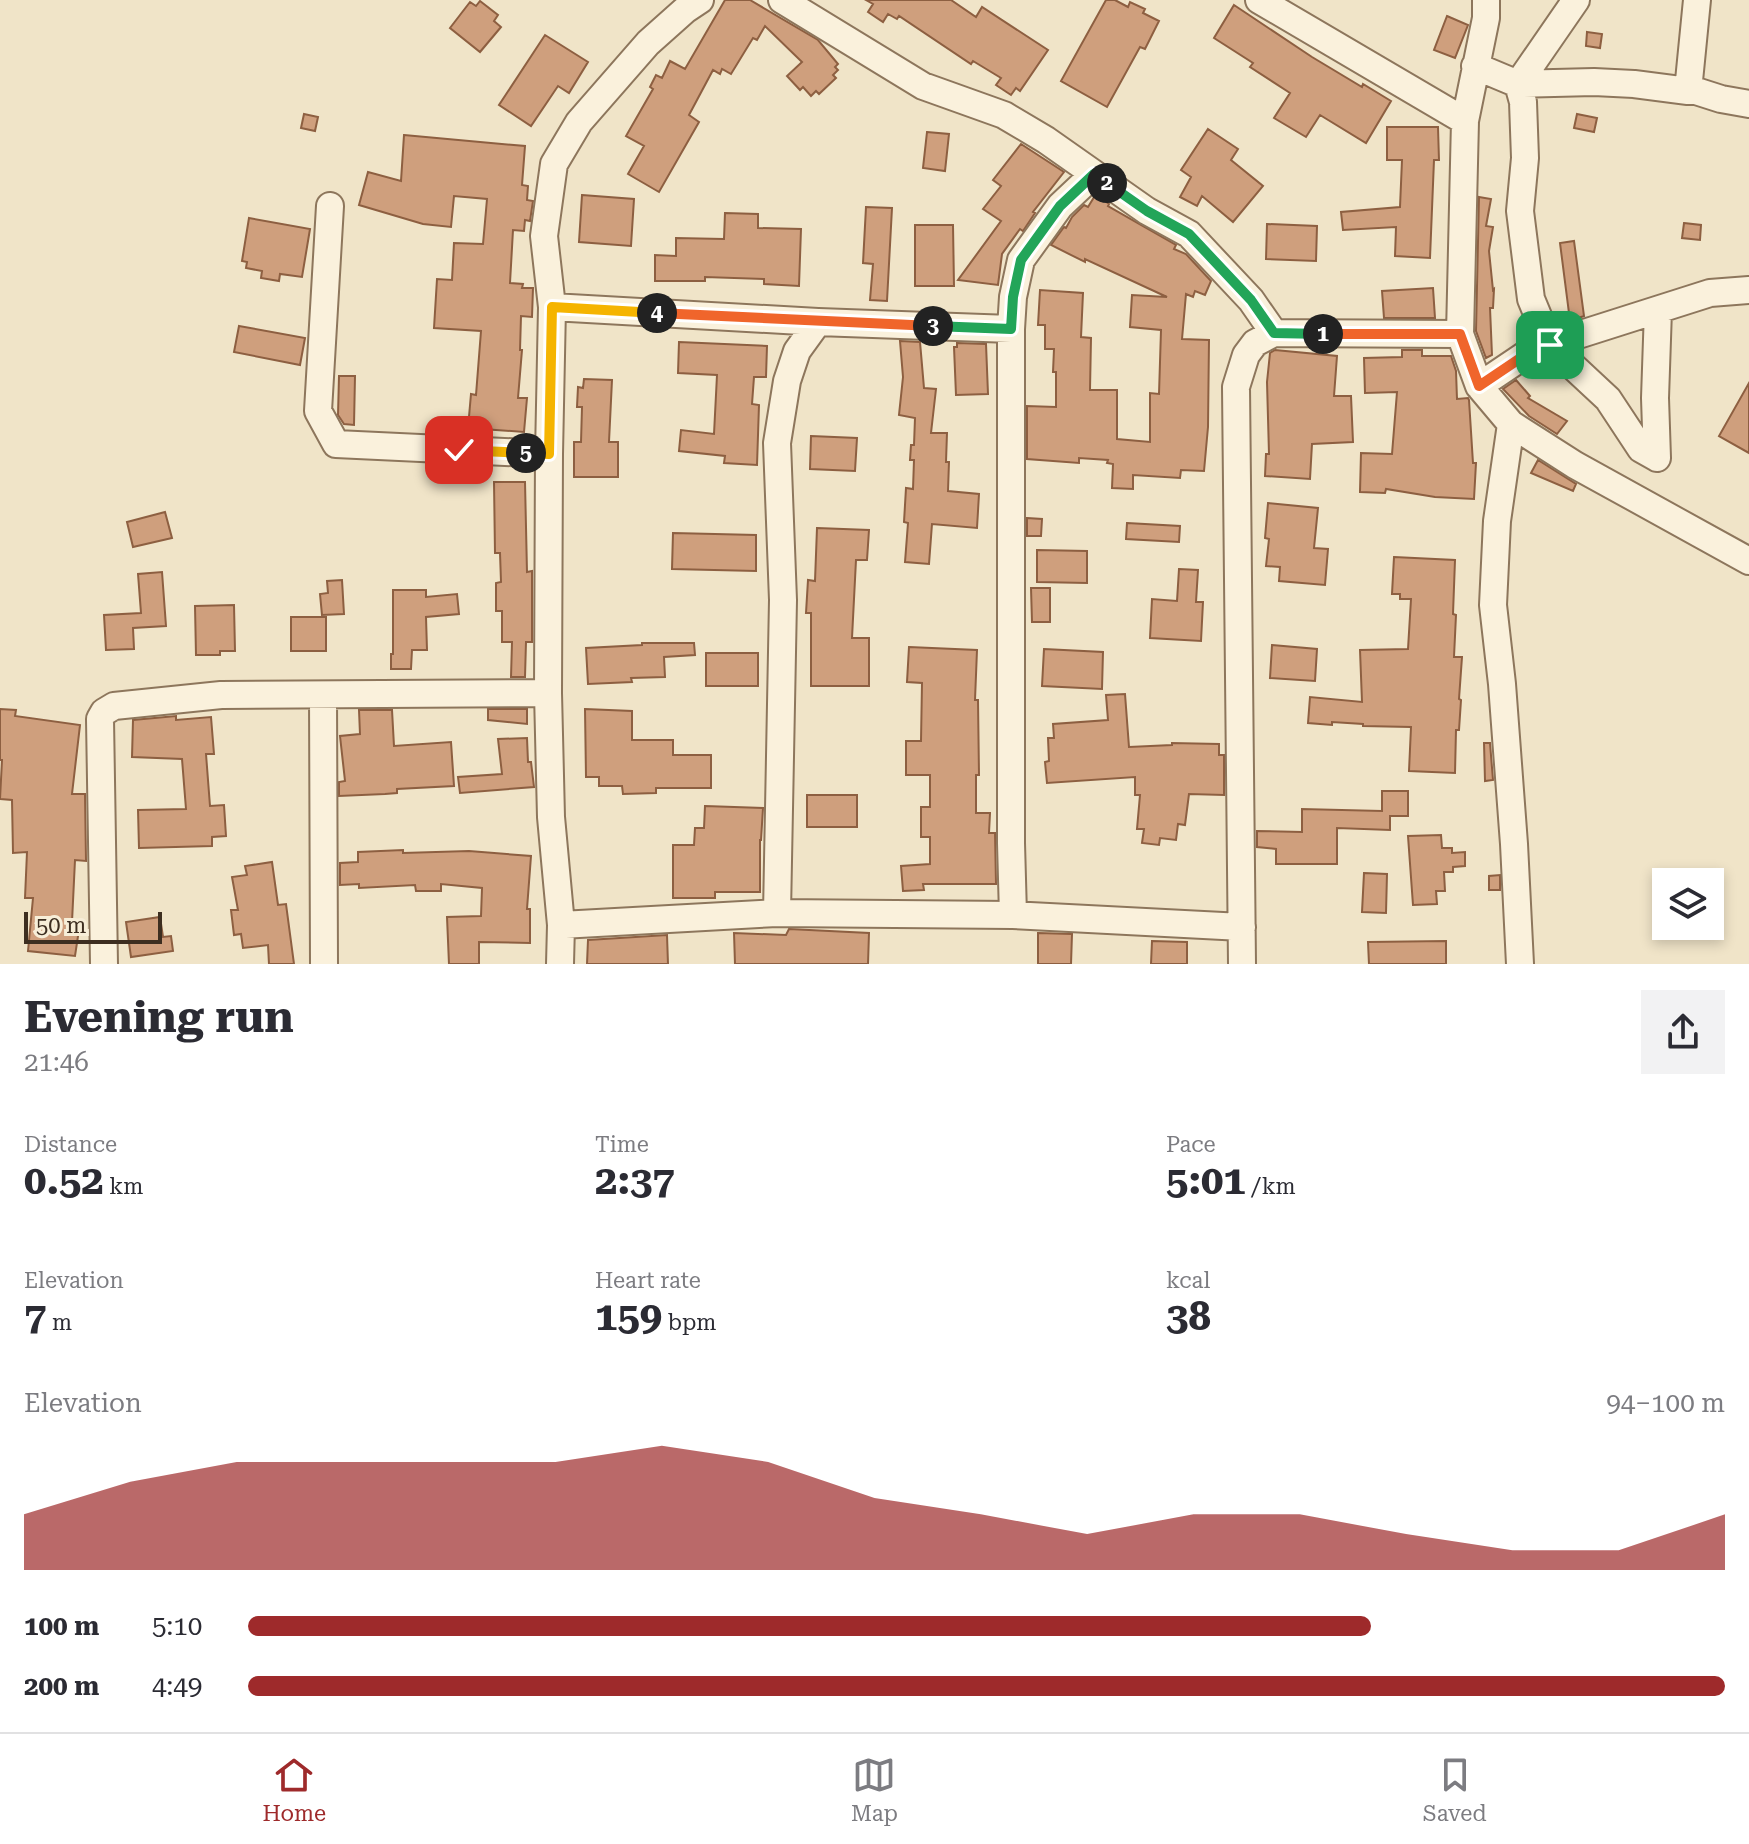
<!DOCTYPE html>
<html lang="en">
<head>
<meta charset="utf-8">
<style>
	:root { --surface:#fff; --page:#f2f2f3; --text:#2b2b33; --muted:#7c7c81; --line:#e1e1e2; --accent:#9e2a2b }
	body { margin:0; font-family:"Roboto Serif",serif; background:var(--page); color:var(--text); height:100vh; display:flex; flex-direction:column; font-size:30px; white-space:nowrap }
	* { box-sizing:border-box; margin:0 }
	p { font-size:26px; color:var(--muted) }
	.icon { flex:none; width:44px; height:44px; fill:none; stroke:currentColor; stroke-width:2; stroke-linecap:round; stroke-linejoin:round }
	.map { position:relative; height:964px; overflow:hidden }
	.details { display:flex; flex-direction:column; background:var(--surface); flex:1 }
	.details>* { flex:none }
	.controls { position:absolute; left:1652px; top:868px; display:grid; gap:16px }
	.controls a { display:grid; place-items:center; width:72px; height:72px; border-radius:0px; background:var(--surface); box-shadow:0 4px 12px #0003; font-size:40px }
	.scale { position:absolute; left:24px; bottom:20px; width:138px; box-sizing:border-box; padding-left:8px; border:4px solid #3d2e20; border-top:0; font-size:22px; line-height:28px; white-space:nowrap; color:#3d2e20; -webkit-text-stroke:6px #f7eed8; paint-order:stroke }
	.pin { position:absolute; display:grid; place-items:center; width:68px; height:68px; color:#fff; margin:-34px; border-radius:16px; box-shadow:0 4px 12px #0006 }
	.km { position:absolute; width:40px; height:40px; margin:-20px; border-radius:50%; background:#222; color:#fff; font-size:22px; line-height:40px; text-align:center }
	.round { display:grid; place-items:center; flex:none; width:84px; height:84px; border-radius:0px; background:var(--page) }
	.summary { display:flex; align-items:center; justify-content:space-between; height:136px; padding:0 24px }
	h1 { font-size:44px; font-weight:700; line-height:60px }
	.figures { display:grid; grid-template-columns:repeat(3,1fr); gap:12px; height:136px; padding:8px 24px }
	.figures div { display:grid; align-content:center }
	.figures b { font-size:40px; font-weight:700 }
	.figures small { font-size:22px; font-weight:400 }
	.figures p { font-size:22px }
	.chart { height:224px; padding:16px 24px }
	.chart p { display:flex; justify-content:space-between }
	.chart svg { width:100%; height:144px; margin-top:8px; fill:var(--accent); opacity:.7 }
	ul { padding:0 24px; list-style:none; font-size:26px }
	li { display:grid; grid-template-columns:128px 96px 1fr; align-items:center; height:60px }
	li i { height:20px; border-radius:10px; background:var(--accent) }
	.menu { display:flex; justify-content:space-around; align-items:center; height:112px; border-top:2px solid var(--line); background:var(--surface); font-size:22px; color:var(--muted) }
	.menu a { display:grid; justify-items:center; gap:4px }
	.menu .current { color:var(--accent) }
	.map>svg:first-child { display:block }
	.building { fill:#cf9f7d; stroke:#8d5f41; stroke-width:2 }
	.lines { fill:none; stroke-linecap:round; stroke-linejoin:round }
	.minor-casing { stroke:#8d765c; stroke-width:30 }
	.minor { stroke:#faf1dc; stroke-width:26 }
	.split-1-casing { stroke:#fff; stroke-width:16 }
	.split-2-casing { stroke:#fff; stroke-width:16 }
	.split-3-casing { stroke:#fff; stroke-width:16 }
	.split-4-casing { stroke:#fff; stroke-width:16 }
	.split-5-casing { stroke:#fff; stroke-width:16 }
	.split-6-casing { stroke:#fff; stroke-width:16 }
	.split-1 { stroke:#f0652b; stroke-width:10 }
	.split-2 { stroke:#22a559; stroke-width:10 }
	.split-3 { stroke:#22a559; stroke-width:10 }
	.split-4 { stroke:#f0652b; stroke-width:10 }
	.split-5 { stroke:#f5b400; stroke-width:10 }
	.split-6 { stroke:#f5b400; stroke-width:10 }
</style>
</head>
<body>
<div class="map">
<svg width="1749" height="964" viewBox="0 0 1749 964">
	<rect width="100%" height="100%" fill="#f0e4c8"/>
	<!-- building -->
	<path class="building" d="M 725,0 L 750,0 L 818,40 L 838,64 L 835,67 L 838,70 L 833,75 L 836,78 L 819,94 L 816,91 L 811,96 L 803,87 L 800,90 L 787,76 L 802,62 L 765,26 L 757,40 L 753,38 L 731,74 L 722,69 L 720,74 L 713,70 L 689,115 L 699,122 L 659,192 L 628,174 L 644,146 L 626,136 L 653,89 L 650,87 L 656,75 L 662,78 L 670,61 L 685,69 Z
		M 866,0 L 951,0 L 976,17 L 982,7 L 1048,50 L 1020,91 L 1016,88 L 1011,95 L 996,85 L 1001,78 L 973,61 L 971,64 L 899,16 L 897,19 L 888,14 L 883,22 L 868,12 L 873,4 Z
		M 1106,0 L 1115,0 L 1128,7 L 1130,2 L 1145,9 L 1143,13 L 1159,21 L 1145,49 L 1140,47 L 1107,107 L 1061,81 Z
		M 480,1 L 498,15 L 494,21 L 501,27 L 480,52 L 450,28 L 470,2 L 476,6 Z
		M 1234,5 L 1312,57 L 1362,87 L 1363,84 L 1391,101 L 1366,143 L 1320,115 L 1306,137 L 1274,118 L 1290,93 L 1250,67 L 1253,63 L 1214,38 Z
		M 1447,16 L 1468,25 L 1455,58 L 1434,50 Z
		M 1587,32 L 1602,34 L 1600,48 L 1586,46 Z
		M 545,35 L 588,62 L 569,93 L 558,86 L 531,126 L 499,105 Z
		M 304,114 L 318,117 L 315,131 L 301,128 Z
		M 1577,114 L 1597,118 L 1594,132 L 1574,128 Z
		M 1387,127 L 1438,127 L 1439,160 L 1434,160 L 1430,258 L 1395,256 L 1396,227 L 1343,230 L 1341,212 L 1400,207 L 1402,160 L 1387,160 Z
		M 1208,129 L 1238,149 L 1231,160 L 1263,186 L 1233,222 L 1202,196 L 1197,206 L 1180,197 L 1191,177 L 1181,170 Z
		M 927,132 L 949,134 L 945,171 L 923,168 Z
		M 404,135 L 525,146 L 522,185 L 528,186 L 527,200 L 533,201 L 530,221 L 525,220 L 524,231 L 513,230 L 510,283 L 523,284 L 522,288 L 533,288 L 532,317 L 521,316 L 520,350 L 522,350 L 518,398 L 527,398 L 524,432 L 468,428 L 471,394 L 476,395 L 481,331 L 434,328 L 437,279 L 452,280 L 454,243 L 483,244 L 487,199 L 454,196 L 451,227 L 423,224 L 359,205 L 368,172 L 401,181 Z
		M 1021,144 L 1064,172 L 1033,212 L 1035,213 L 1023,231 L 1020,229 L 1002,254 L 998,285 L 958,280 L 1001,221 L 983,209 L 1001,186 L 993,180 Z
		M 1096,194 L 1109,204 L 1108,206 L 1176,245 L 1174,249 L 1186,254 L 1211,281 L 1205,295 L 1195,291 L 1193,297 L 1186,294 L 1182,339 L 1209,340 L 1208,427 L 1204,471 L 1181,470 L 1180,478 L 1133,475 L 1133,489 L 1112,488 L 1113,464 L 1107,463 L 1108,460 L 1079,458 L 1079,463 L 1027,459 L 1027,406 L 1056,407 L 1056,372 L 1053,372 L 1054,349 L 1045,349 L 1045,325 L 1038,325 L 1040,290 L 1083,293 L 1081,337 L 1091,338 L 1090,390 L 1117,390 L 1117,439 L 1150,442 L 1150,393 L 1159,394 L 1161,330 L 1130,327 L 1132,295 L 1167,297 L 1085,259 L 1085,262 L 1051,245 L 1064,227 L 1066,228 L 1072,217 L 1084,205 L 1088,207 Z
		M 582,195 L 634,199 L 631,246 L 579,242 Z
		M 1479,197 L 1491,199 L 1486,226 L 1493,227 L 1489,251 L 1493,290 L 1494,289 L 1493,308 L 1490,308 L 1492,355 L 1486,358 L 1476,331 Z
		M 866,207 L 892,208 L 887,301 L 870,300 L 873,264 L 863,263 Z
		M 725,213 L 758,214 L 758,228 L 801,229 L 799,286 L 764,284 L 764,279 L 705,277 L 705,281 L 655,281 L 655,255 L 676,256 L 676,238 L 724,239 Z
		M 249,218 L 310,229 L 302,277 L 280,274 L 279,281 L 261,278 L 262,271 L 246,268 L 247,262 L 242,261 Z
		M 1684,223 L 1701,225 L 1700,240 L 1682,238 Z
		M 1267,224 L 1317,226 L 1316,261 L 1266,259 Z
		M 915,225 L 953,225 L 954,286 L 915,286 Z
		M 1574,241 L 1584,316 L 1570,321 L 1560,243 Z
		M 1433,288 L 1435,318 L 1384,318 L 1382,291 Z
		M 239,326 L 305,338 L 300,365 L 234,352 Z
		M 900,341 L 920,342 L 924,388 L 936,389 L 931,433 L 947,433 L 946,462 L 949,462 L 948,491 L 979,494 L 977,528 L 932,524 L 929,564 L 905,562 L 908,523 L 904,522 L 906,488 L 913,489 L 914,460 L 910,460 L 911,445 L 914,445 L 915,418 L 899,415 L 903,377 Z
		M 679,342 L 767,346 L 766,377 L 754,377 L 752,404 L 759,405 L 757,465 L 724,463 L 725,456 L 679,451 L 681,430 L 714,434 L 717,375 L 678,373 Z
		M 957,343 L 986,344 L 988,394 L 956,395 L 954,347 L 957,347 Z
		M 1275,350 L 1337,356 L 1334,396 L 1351,396 L 1353,442 L 1312,444 L 1310,479 L 1265,476 L 1266,454 L 1269,454 L 1267,382 L 1270,353 Z
		M 1402,350 L 1422,350 L 1422,356 L 1451,356 L 1456,371 L 1457,399 L 1468,398 L 1469,400 L 1473,463 L 1476,463 L 1474,499 L 1435,497 L 1386,489 L 1385,493 L 1360,492 L 1361,453 L 1392,454 L 1397,392 L 1365,393 L 1364,358 L 1402,357 Z
		M 339,376 L 355,376 L 354,425 L 344,424 L 338,415 Z
		M 584,379 L 612,380 L 609,442 L 618,442 L 618,477 L 574,477 L 574,442 L 581,442 L 582,407 L 577,407 L 578,387 L 583,388 Z
		M 1516,380 L 1530,396 L 1528,398 L 1567,421 L 1557,434 L 1529,416 L 1503,389 Z
		M 1749,383 L 1749,453 L 1719,436 Z
		M 811,436 L 857,438 L 855,471 L 810,469 Z
		M 1538,460 L 1576,484 L 1573,491 L 1531,473 Z
		M 494,482 L 525,482 L 527,572 L 532,571 L 532,642 L 526,642 L 525,677 L 511,677 L 512,642 L 502,642 L 502,611 L 496,611 L 496,583 L 501,582 L 500,553 L 495,553 Z
		M 1268,503 L 1318,508 L 1314,548 L 1328,549 L 1325,585 L 1279,581 L 1280,567 L 1266,566 L 1269,539 L 1265,538 Z
		M 165,512 L 172,538 L 133,547 L 127,522 Z
		M 1027,518 L 1042,519 L 1041,536 L 1027,536 Z
		M 1127,523 L 1180,526 L 1179,542 L 1126,539 Z
		M 817,528 L 869,530 L 867,560 L 856,560 L 852,638 L 869,638 L 869,686 L 811,686 L 811,613 L 806,613 L 808,580 L 815,581 Z
		M 673,533 L 756,535 L 756,571 L 672,569 Z
		M 1037,550 L 1087,551 L 1087,583 L 1037,582 Z
		M 1394,557 L 1455,560 L 1453,614 L 1456,615 L 1454,657 L 1462,657 L 1459,699 L 1461,700 L 1459,730 L 1456,730 L 1455,773 L 1409,771 L 1411,727 L 1363,726 L 1363,724 L 1332,722 L 1332,725 L 1308,723 L 1310,697 L 1362,702 L 1360,650 L 1408,649 L 1411,599 L 1400,599 L 1400,594 L 1392,594 Z
		M 1179,569 L 1198,570 L 1196,602 L 1203,602 L 1201,641 L 1150,638 L 1152,599 L 1177,601 Z
		M 162,572 L 166,626 L 133,628 L 134,649 L 106,650 L 104,615 L 141,613 L 138,574 Z
		M 342,580 L 344,614 L 322,615 L 320,594 L 328,593 L 327,581 Z
		M 1031,588 L 1050,588 L 1050,622 L 1032,622 Z
		M 393,590 L 426,590 L 426,597 L 457,594 L 459,614 L 426,617 L 427,650 L 412,650 L 411,669 L 391,669 L 391,654 L 393,654 Z
		M 234,605 L 235,651 L 220,651 L 220,655 L 196,655 L 195,606 Z
		M 291,617 L 326,617 L 326,651 L 291,651 Z
		M 642,643 L 694,643 L 695,655 L 664,657 L 665,677 L 631,678 L 632,682 L 588,684 L 586,648 L 642,645 Z
		M 1272,645 L 1317,649 L 1315,681 L 1270,678 Z
		M 909,647 L 977,650 L 975,700 L 978,700 L 979,775 L 976,775 L 976,813 L 990,813 L 989,833 L 995,833 L 996,884 L 923,884 L 924,890 L 903,891 L 901,866 L 930,864 L 930,837 L 921,837 L 921,807 L 930,807 L 930,775 L 906,775 L 906,741 L 921,741 L 922,683 L 907,682 Z
		M 1044,649 L 1103,652 L 1102,689 L 1042,686 Z
		M 706,653 L 758,653 L 758,686 L 706,686 Z
		M 1125,694 L 1129,747 L 1172,745 L 1172,743 L 1219,744 L 1219,755 L 1224,755 L 1224,795 L 1189,794 L 1185,825 L 1178,824 L 1176,840 L 1160,838 L 1159,845 L 1142,843 L 1144,829 L 1137,829 L 1140,795 L 1135,795 L 1135,777 L 1047,783 L 1045,762 L 1049,761 L 1048,738 L 1054,738 L 1053,724 L 1108,720 L 1106,695 Z
		M 0,709 L 16,710 L 15,716 L 80,725 L 72,794 L 85,794 L 86,861 L 75,860 L 72,922 L 80,923 L 75,956 L 28,951 L 33,898 L 25,898 L 27,852 L 13,853 L 12,800 L 0,799 L 2,760 L 0,760 Z
		M 488,709 L 527,709 L 527,724 L 488,720 Z
		M 585,709 L 632,711 L 632,740 L 673,740 L 673,755 L 711,755 L 711,788 L 656,788 L 656,793 L 623,794 L 622,786 L 599,786 L 599,777 L 586,777 Z
		M 359,710 L 392,710 L 394,746 L 451,742 L 454,786 L 397,789 L 397,793 L 385,794 L 339,796 L 339,782 L 345,781 L 340,736 L 360,734 Z
		M 176,716 L 176,720 L 211,717 L 214,754 L 206,754 L 210,806 L 224,805 L 226,836 L 212,837 L 212,846 L 139,848 L 138,810 L 186,809 L 182,759 L 132,757 L 133,720 Z
		M 527,738 L 528,762 L 531,762 L 534,787 L 460,793 L 458,777 L 502,774 L 498,739 Z
		M 1484,743 L 1490,743 L 1493,780 L 1485,781 Z
		M 1382,791 L 1408,791 L 1408,816 L 1390,816 L 1390,830 L 1337,828 L 1337,864 L 1276,864 L 1276,849 L 1257,847 L 1257,831 L 1302,832 L 1302,809 L 1382,811 Z
		M 807,795 L 857,795 L 857,827 L 807,827 Z
		M 705,806 L 763,808 L 761,840 L 760,840 L 760,892 L 715,892 L 715,898 L 673,898 L 673,845 L 694,845 L 695,828 L 704,828 Z
		M 1441,835 L 1442,848 L 1452,848 L 1452,853 L 1465,852 L 1465,866 L 1453,867 L 1453,872 L 1444,872 L 1445,891 L 1436,891 L 1437,904 L 1413,905 L 1408,836 Z
		M 403,850 L 403,853 L 469,851 L 531,856 L 527,909 L 530,909 L 530,943 L 479,942 L 479,964 L 449,964 L 447,917 L 481,916 L 482,888 L 441,884 L 441,891 L 416,891 L 415,885 L 359,888 L 359,884 L 340,885 L 340,863 L 358,862 L 358,852 Z
		M 272,862 L 278,905 L 286,904 L 294,964 L 269,964 L 268,945 L 243,948 L 241,934 L 234,935 L 231,910 L 238,910 L 232,877 L 247,875 L 245,866 Z
		M 1364,873 L 1387,874 L 1386,913 L 1362,912 Z
		M 1500,875 L 1500,890 L 1489,890 L 1489,876 Z
		M 160,917 L 163,937 L 171,936 L 173,951 L 131,957 L 126,922 Z
		M 789,929 L 869,933 L 868,964 L 735,964 L 734,933 L 786,935 Z
		M 1038,933 L 1072,934 L 1071,964 L 1038,964 Z
		M 667,935 L 668,964 L 587,964 L 588,940 Z
		M 1152,941 L 1187,942 L 1187,964 L 1151,964 Z
		M 1446,941 L 1446,964 L 1369,964 L 1368,942 Z"/>
	<g class="lines">
		<!-- minor casing -->
		<g class="minor-casing">
			<path id="minor" d="M 782,0 L 923,86 L 1004,115 L 1046,140 L 1147,211 L 1189,234 L 1251,300 L 1274,333 L 1460,334
				M 1259,0 L 1465,121
				M 1486,0 L 1486,18 L 1465,121 L 1460,334 L 1479,386 L 1511,424 L 1575,465 L 1749,561
				M 1576,0 L 1518,84 L 1594,82 L 1634,84 L 1688,91
				M 1697,0 L 1688,91 L 1696,91 L 1721,99 L 1749,104
				M 1475,66 L 1518,84 L 1523,102 L 1525,158 L 1520,211 L 1531,299 L 1550,345 L 1608,399 L 1641,449 L 1657,458
				M 330,206 L 318,411 L 336,444 L 549,454
				M 552,307 L 818,322 L 1011,329
				M 1479,386 L 1534,349 L 1710,293 L 1749,290
				M 1511,424 L 1497,521 L 1493,605 L 1502,684 L 1514,844 L 1520,964
				M 1657,458 L 1655,398 L 1658,310
				M 323,695 L 324,964
				M 777,913 L 783,600 L 777,443 L 787,381 L 797,351 L 818,322
				M 1013,915 L 1011,843 L 1011,329 L 1013,297 L 1021,260 L 1060,206 L 1094,174
				M 561,925 L 777,913 L 1013,915 L 1242,927
				M 104,964 L 100,719 L 104,712 L 114,706 L 221,695 L 548,693
				M 560,964 L 561,925 L 551,817 L 548,693 L 549,454 L 552,307 L 544,236 L 554,164 L 579,122 L 648,43 L 685,10 L 700,0
				M 1242,964 L 1236,387 L 1246,355 L 1255,343 L 1274,333"/>
		</g>
		<!-- minor -->
		<use href="#minor" class="minor"/>
	</g>
	<g class="lines">
		<!-- split-1 casing -->
		<g class="split-1-casing">
			<path id="split-1" d="M 1323,334 L 1460,334 L 1479,386 L 1534,349 L 1550,345"/>
		</g>
		<!-- split-2 casing -->
		<g class="split-2-casing">
			<path id="split-2" d="M 1107,183 L 1147,211 L 1189,234 L 1251,300 L 1274,333 L 1323,334"/>
		</g>
		<!-- split-3 casing -->
		<g class="split-3-casing">
			<path id="split-3" d="M 933,326 L 1011,329 L 1013,297 L 1021,260 L 1060,206 L 1094,174 L 1107,183"/>
		</g>
		<!-- split-4 casing -->
		<g class="split-4-casing">
			<path id="split-4" d="M 657,313 L 933,326"/>
		</g>
		<!-- split-5 casing -->
		<g class="split-5-casing">
			<path id="split-5" d="M 526,453 L 549,454 L 552,307 L 657,313"/>
		</g>
		<!-- split-6 casing -->
		<g class="split-6-casing">
			<path id="split-6" d="M 459,450 L 526,453"/>
		</g>
		<!-- split-1 -->
		<use href="#split-1" class="split-1"/>
		<!-- split-2 -->
		<use href="#split-2" class="split-2"/>
		<!-- split-3 -->
		<use href="#split-3" class="split-3"/>
		<!-- split-4 -->
		<use href="#split-4" class="split-4"/>
		<!-- split-5 -->
		<use href="#split-5" class="split-5"/>
		<!-- split-6 -->
		<use href="#split-6" class="split-6"/>
	</g>
</svg>
<div class="controls">
<a><svg class="icon" aria-label="layers" viewBox="0 0 24 24"><path d="M12 4l9 5-9 5-9-5zM3 14l9 5 9-5"/></svg></a>
</div>
<div class="scale">50 m</div>
<div class="pin" style="left:1550px;top:345px;background:#1e9e55"><svg class="icon" aria-label="arrive" viewBox="0 0 24 24"><path d="M6 21V4h12l-3 4 3 4H6"/></svg></div>
<div class="pin" style="left:459px;top:450px;background:#d93025"><svg class="icon" aria-label="check" viewBox="0 0 24 24"><path d="M5 12l5 5 9-10"/></svg></div>
<b class="km" style="left:1323px;top:334px">1</b>
<b class="km" style="left:1107px;top:183px">2</b>
<b class="km" style="left:933px;top:326px">3</b>
<b class="km" style="left:657px;top:313px">4</b>
<b class="km" style="left:526px;top:453px">5</b>
</div>
<section class="details">
<div class="summary"><div><h1>Evening run</h1><p>21:46</p></div><a class="round"><svg class="icon" aria-label="share" viewBox="0 0 24 24"><path d="M12 15V3M7 8l5-5 5 5M5 13v7h14v-7"/></svg></a></div>
<div class="figures">
<div><p>Distance</p><b>0.52<small> km</small></b></div>
<div><p>Time</p><b>2:37</b></div>
<div><p>Pace</p><b>5:01<small> /km</small></b></div>
</div>
<div class="figures">
<div><p>Elevation</p><b>7<small> m</small></b></div>
<div><p>Heart rate</p><b>159<small> bpm</small></b></div>
<div><p>kcal</p><b>38</b></div>
</div>
<div class="chart"><p><span>Elevation</span>94–100 m</p>
<svg viewBox="0 0 160 44" preserveAspectRatio="none"><path d="M0 44V27L10 17L20 11L30 11L40 11L50 11L60 6L70 11L80 22L90 27L100 33L110 27L120 27L130 33L140 38L150 38L160 27V44z"/></svg>
</div>
<ul>
<li><b>100 m</b>5:10<i style="width:76%"></i></li>
<li><b>200 m</b>4:49<i style="width:100%"></i></li>
</ul>
</section>
<nav class="menu">
<a class="current"><svg class="icon" aria-label="home" viewBox="0 0 24 24"><path d="M3 11l9-7 9 7M6 9v11h12V9"/></svg>Home</a>
<a><svg class="icon" aria-label="map" viewBox="0 0 24 24"><path d="M3 6l6-2 6 2 6-2v14l-6 2-6-2-6 2zM9 4v14M15 6v14"/></svg>Map</a>
<a><svg class="icon" aria-label="saved" viewBox="0 0 24 24"><path d="M7 4h10v16l-5-4-5 4z"/></svg>Saved</a>
</nav>
</body>
</html>
